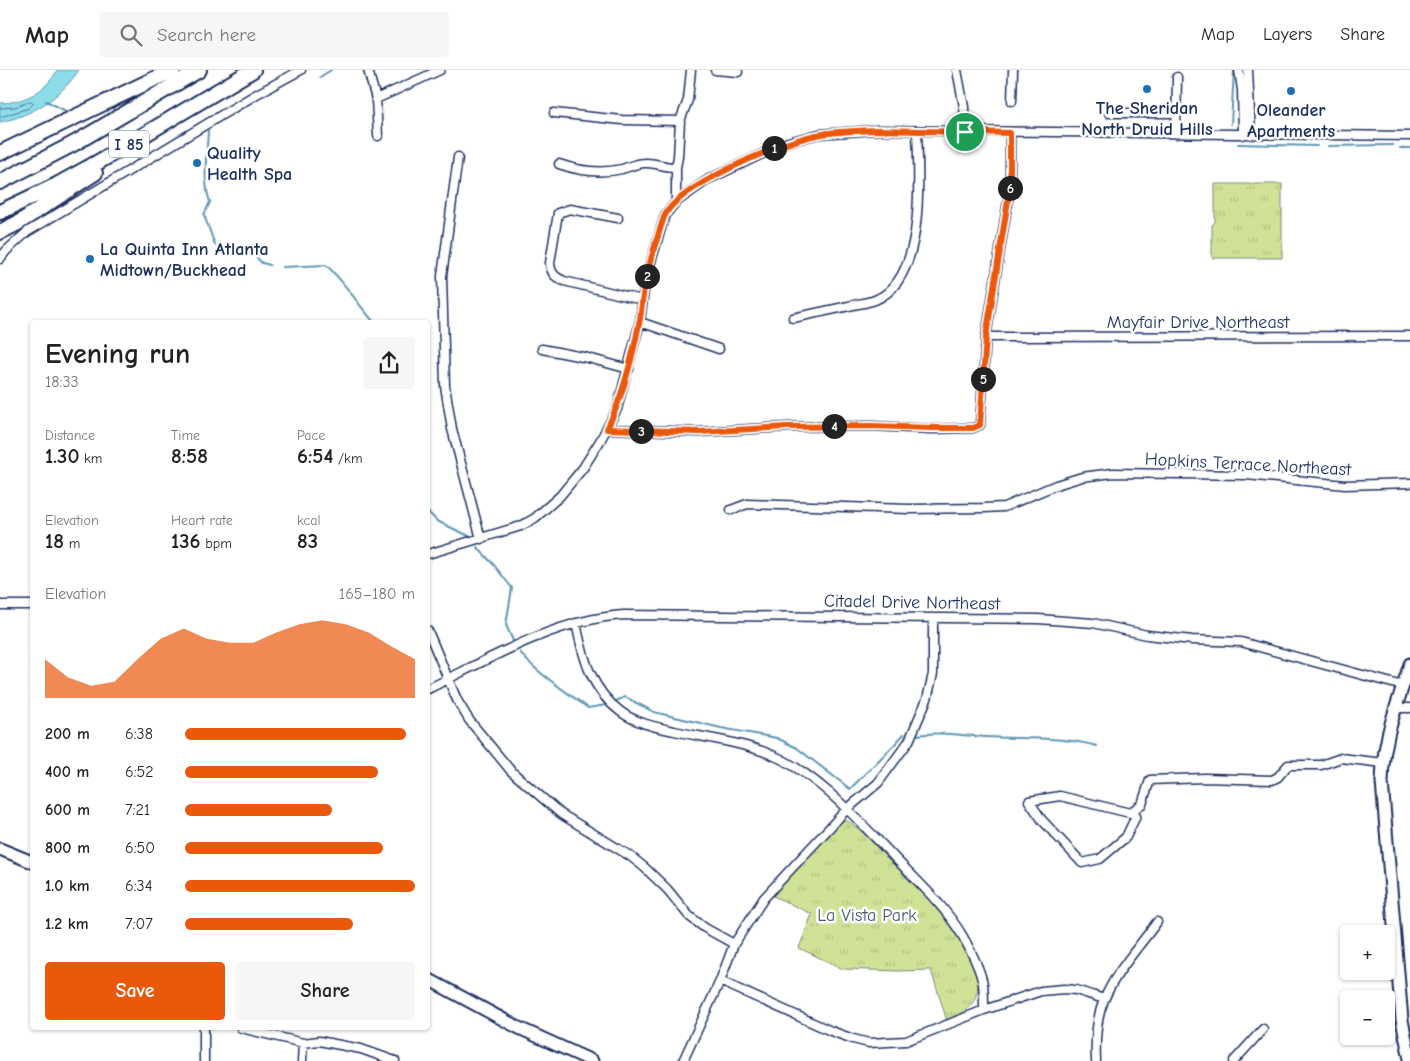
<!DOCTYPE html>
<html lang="en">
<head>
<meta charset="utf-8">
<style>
	:root { --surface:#fff; --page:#f6f6f6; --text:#222; --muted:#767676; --line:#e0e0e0; --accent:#ea580c }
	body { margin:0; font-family:"Comic Neue",sans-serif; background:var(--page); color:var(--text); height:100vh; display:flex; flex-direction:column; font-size:19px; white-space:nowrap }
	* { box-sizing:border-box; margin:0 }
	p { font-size:16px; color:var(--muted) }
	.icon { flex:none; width:28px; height:28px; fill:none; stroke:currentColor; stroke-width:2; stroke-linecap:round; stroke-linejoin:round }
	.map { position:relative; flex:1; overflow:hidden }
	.drawer { position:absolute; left:30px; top:250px; width:400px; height:710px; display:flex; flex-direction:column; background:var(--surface); border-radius:5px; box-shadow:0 1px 4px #0004 }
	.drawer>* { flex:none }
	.controls { position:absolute; left:1340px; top:855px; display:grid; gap:10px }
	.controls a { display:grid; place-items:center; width:55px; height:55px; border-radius:5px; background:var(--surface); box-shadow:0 1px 4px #0004; font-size:25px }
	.pin { position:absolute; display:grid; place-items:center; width:42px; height:42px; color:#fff; margin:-21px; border:2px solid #fff; border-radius:50%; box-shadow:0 1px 5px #0007 }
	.km { position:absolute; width:25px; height:25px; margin:-12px; border-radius:50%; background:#222; color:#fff; font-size:14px; line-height:25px; text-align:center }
	.round { display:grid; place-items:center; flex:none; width:52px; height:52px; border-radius:5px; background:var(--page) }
	.summary { display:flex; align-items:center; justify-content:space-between; height:85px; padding:0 15px }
	h1 { font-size:28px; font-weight:700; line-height:38px }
	.figures { display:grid; grid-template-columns:repeat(3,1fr); gap:8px; height:85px; padding:5px 15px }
	.figures div { display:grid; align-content:center }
	.figures b { font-size:21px; font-weight:700 }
	.figures small { font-size:14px; font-weight:400 }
	.figures p { font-size:14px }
	.chart { height:140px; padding:10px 15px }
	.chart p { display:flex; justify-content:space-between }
	.chart svg { width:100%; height:90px; margin-top:5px; fill:var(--accent); opacity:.7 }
	.primary-button { display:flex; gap:10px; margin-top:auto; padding:10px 15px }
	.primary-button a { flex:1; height:58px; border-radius:5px; background:var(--accent); color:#fff; font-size:20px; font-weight:700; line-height:58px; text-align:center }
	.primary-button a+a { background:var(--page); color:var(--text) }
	ul { padding:0 15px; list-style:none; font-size:16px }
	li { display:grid; grid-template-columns:80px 60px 1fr; align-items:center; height:38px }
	li i { height:12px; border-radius:6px; background:var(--accent) }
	header { display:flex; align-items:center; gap:30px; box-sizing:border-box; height:70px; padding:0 25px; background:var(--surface); border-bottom:1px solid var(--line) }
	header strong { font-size:24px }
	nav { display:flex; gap:28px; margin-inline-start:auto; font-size:18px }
	.search { width:350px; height:45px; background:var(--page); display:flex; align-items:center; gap:12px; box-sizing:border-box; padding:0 18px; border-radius:5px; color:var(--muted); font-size:19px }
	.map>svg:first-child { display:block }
	.park { fill:url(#park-tufts); stroke:#76887a }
	.water { fill:#8ddcea; stroke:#5f97b2 }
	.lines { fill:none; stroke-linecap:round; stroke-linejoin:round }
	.shore { stroke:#497496; stroke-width:1 }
	.stream { stroke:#5f97b2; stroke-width:2 }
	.street-casing { stroke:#1b2f5e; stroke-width:11 }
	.secondary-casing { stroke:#1b2f5e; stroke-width:15 }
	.highway-casing { stroke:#1b2f5e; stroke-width:18 }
	.street { stroke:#fff; stroke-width:8 }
	.secondary { stroke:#fff; stroke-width:11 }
	.highway { stroke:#fff; stroke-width:14 }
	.route-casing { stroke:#fff; stroke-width:10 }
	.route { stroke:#ea580c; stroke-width:6 }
	.poi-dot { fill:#1f6fb2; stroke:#fff; stroke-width:2 }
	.labels { text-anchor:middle; stroke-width:5; stroke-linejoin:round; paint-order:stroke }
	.shield { fill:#fff; stroke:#5f6d8e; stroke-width:1 }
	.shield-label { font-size:16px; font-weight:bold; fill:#1b2f5e }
	.poi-label { font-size:18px; font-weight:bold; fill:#1b2f5e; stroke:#fff }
	.street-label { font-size:18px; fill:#1b2f5e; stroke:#fff }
	.park-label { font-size:18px; fill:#485c6c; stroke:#fff }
</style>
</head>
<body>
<header>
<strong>Map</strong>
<div class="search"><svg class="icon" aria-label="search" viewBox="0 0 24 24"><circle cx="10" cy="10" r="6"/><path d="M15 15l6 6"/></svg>Search here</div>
<nav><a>Map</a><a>Layers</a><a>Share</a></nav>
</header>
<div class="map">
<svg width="1410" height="991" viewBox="0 0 1410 991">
	<defs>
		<pattern id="park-tufts" width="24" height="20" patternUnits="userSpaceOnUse" patternTransform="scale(1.25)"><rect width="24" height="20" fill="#d0e296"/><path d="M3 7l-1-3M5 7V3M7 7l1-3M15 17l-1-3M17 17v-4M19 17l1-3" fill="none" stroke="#b2c284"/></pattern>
	</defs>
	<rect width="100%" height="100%" fill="#fff"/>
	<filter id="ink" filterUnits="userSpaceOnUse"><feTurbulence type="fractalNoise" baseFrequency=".02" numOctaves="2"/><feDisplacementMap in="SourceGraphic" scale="10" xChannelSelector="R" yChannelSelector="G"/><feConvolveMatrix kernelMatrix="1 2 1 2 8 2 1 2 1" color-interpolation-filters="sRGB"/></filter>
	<g filter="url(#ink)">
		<!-- park -->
		<path class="park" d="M 1215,114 L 1282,114 L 1282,188 L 1212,188 L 1212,155 L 1215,152 Z
			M 846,750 C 863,760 875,776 888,789 C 904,806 924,819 938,837 C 949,851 979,899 978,916 C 976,937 964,941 947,951 L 931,900 L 897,901 L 843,899 L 799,878 L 812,844 L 771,825 C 782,815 793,805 802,794 C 814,782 830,756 846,750 Z"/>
		<!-- water -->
		<path class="water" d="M 57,0 L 79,0 C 61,27 32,46 0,52 L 0,33 C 23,33 47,21 57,0 Z"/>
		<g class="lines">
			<!-- shore -->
			<path class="shore" d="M 0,38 L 15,37 L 31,31 L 34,33 L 29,38 L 0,47"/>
			<!-- stream -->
			<path class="stream" d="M 320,7 L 331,0
				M 46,31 L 68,42
				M 1231,54 L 1234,0
				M 208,61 C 207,85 202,109 210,132 L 204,145 L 215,175 L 236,185 L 254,185 L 262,193 L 270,195
				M 1238,74 L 1317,76
				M 1328,76 L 1393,75
				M 1400,78 L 1410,78
				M 283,197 L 326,195 C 345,212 357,234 374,252
				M 428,442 L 437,451 L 469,466
				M 477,477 L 494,495 L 512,518 L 506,555 L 514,573
				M 520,582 C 532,600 570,624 588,638 L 606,635
				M 616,631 L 625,627 L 654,642 L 721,658 L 777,668 L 797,678 L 850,719 L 894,675 L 904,664
				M 917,665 C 939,661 963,666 986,667 C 1023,669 1061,666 1097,676"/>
			<!-- street casing -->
			<g class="street-casing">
				<path id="street" d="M 368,0 L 376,29 L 378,66
					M 715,0 L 738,2
					M 957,0 L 964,37 L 965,62
					M 1239,0 L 1242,20 L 1243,65
					M 1248,0 L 1251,65
					M 376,29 L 440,0
					M 1012,31 L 1013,0
					M 554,43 L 622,50 L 680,51
					M 1109,43 L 1176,43
					M 1176,64 L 1177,7
					M 458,87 L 442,206 L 445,316 L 452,359 L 481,469
					M 559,94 C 579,101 601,104 622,99 C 629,97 637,93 645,93 C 655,92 665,98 676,97
					M 676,132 L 676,97 L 678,87 L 680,51 L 688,30 L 691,0
					M 618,148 L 570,139 L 558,143 L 550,193 C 551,204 555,207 564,211 L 642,230
					M 0,189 L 6,181 L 27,162 L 255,25 L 301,0
					M 793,248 C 812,244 830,240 849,236 C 857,234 867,233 875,230 C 926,210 919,107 917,62
					M 640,252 L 719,279
					M 986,267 L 1410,266
					M 542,279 L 588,288 L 629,299
					M 607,359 L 699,362 L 787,357 L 871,356 L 931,359 L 973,358 L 980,355 L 986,267 L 1010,118 L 1010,63
					M 731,440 L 747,434 L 909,439 L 984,438 L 1004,437 L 1056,415 L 1082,407 L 1113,403 L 1246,405 L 1345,415 L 1410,413
					M 428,484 L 521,456 L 535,448 L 560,426 L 583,398 L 600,371 L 617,339 L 640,252 L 645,212 L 665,145 L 676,132 L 709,109 L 788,72 L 819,64 L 876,60 L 1410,66
					M 0,535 L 32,535
					M 576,553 C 583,587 591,620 621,642 C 636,653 656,657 674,661 C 706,668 740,672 770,684 C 817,703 860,752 895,788 C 918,812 944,835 962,865 C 970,879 980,898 983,914 C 984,922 984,931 984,940
					M 428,561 L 457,630 L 469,650 L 511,701 L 561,744 L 630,786 L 644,797 L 667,819 L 689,846 L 705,858 L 734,874
					M 428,619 C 489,589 554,550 623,545 L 1038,549 L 1093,553 L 1147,565 L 1192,570 L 1241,572 L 1403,616
					M 1396,638 L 1410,638
					M 1060,726 L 1130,743 L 1132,741 L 1136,746 L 1126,767 L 1100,789 L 1082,793 L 1042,750 L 1029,731 Z
					M 1132,741 L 1142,734 L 1150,710 L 1205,708 L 1272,710 L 1278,707 L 1288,695 L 1321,695 L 1341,688 L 1383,693
					M 720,911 L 831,961 L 853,969 L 869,973 L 906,971 L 984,940 L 1041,921 L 1064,919 L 1076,920 L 1104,929
					M 204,958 L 204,991
					M 241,958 L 303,973 L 319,971 L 361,979 L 395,991
					M 302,991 L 303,973
					M 683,991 L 720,911 L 734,874 L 764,828 L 846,740 L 878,713 L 909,671 L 927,629 L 933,604 L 933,549
					M 1096,991 C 1095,971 1096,949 1104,930 C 1116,901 1139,877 1157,852
					M 1234,991 L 1263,959"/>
			</g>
			<!-- secondary casing -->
			<g class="secondary-casing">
				<path id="secondary" d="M 1410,594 C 1397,636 1383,667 1382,712 L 1402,950 L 1410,989
					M 0,779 L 32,792
					M 428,909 L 519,958 L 592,991"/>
			</g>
			<!-- highway casing -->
			<g class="highway-casing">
				<path id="highway" d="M 0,83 L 173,0
					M 0,112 L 75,73 L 199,0
					M 0,142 L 57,115 L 95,94 L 253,0
					M 0,162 L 18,153 L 95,103"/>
			</g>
			<!-- street -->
			<use href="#street" class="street"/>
			<!-- secondary -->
			<use href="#secondary" class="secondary"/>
			<!-- highway -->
			<use href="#highway" class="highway"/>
		</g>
	</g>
	<g class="lines" filter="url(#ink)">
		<!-- route casing -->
		<g class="route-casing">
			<path id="route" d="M 876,60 L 1010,63 L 1010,118 L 986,267 L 980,355 L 973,358 L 931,358 L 871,356 L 787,357 L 699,362 L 607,359 C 623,326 632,290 639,254 C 642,241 642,226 645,213 C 650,191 657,168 664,147 C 676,117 780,73 812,66 C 832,61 855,61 876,60 Z"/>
		</g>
		<!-- route -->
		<use href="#route" class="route"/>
	</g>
	<!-- markers -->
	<g class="poi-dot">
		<circle cx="1147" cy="19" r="5"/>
		<circle cx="1291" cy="21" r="5"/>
		<circle cx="197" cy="93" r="5"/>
		<circle cx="90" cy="189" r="5"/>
	</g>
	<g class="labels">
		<!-- shield labels -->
		<rect class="shield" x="109" y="60.5" width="40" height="27" rx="4"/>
		<g class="shield-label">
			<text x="129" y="80">I 85</text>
		</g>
		<!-- poi labels -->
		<g class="poi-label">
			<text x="1147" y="44">The Sheridan<tspan x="1147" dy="21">North Druid Hills</tspan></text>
			<text x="1291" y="46">Oleander<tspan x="1291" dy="21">Apartments</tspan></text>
			<text x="207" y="89" text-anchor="start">Quality<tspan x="207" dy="21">Health Spa</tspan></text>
			<text x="100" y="185" text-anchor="start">La Quinta Inn Atlanta<tspan x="100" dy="21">Midtown/Buckhead</tspan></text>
		</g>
		<!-- street labels -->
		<g class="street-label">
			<text x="1198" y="258">Mayfair Drive Northeast</text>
			<text transform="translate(1248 394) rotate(3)" y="6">Hopkins Terrace Northeast</text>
			<text transform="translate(912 532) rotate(1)" y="6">Citadel Drive Northeast</text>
		</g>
		<!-- park labels -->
		<g class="park-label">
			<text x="867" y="851">La Vista Park</text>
		</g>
	</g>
</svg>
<div class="controls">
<a>+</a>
<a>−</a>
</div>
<div class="pin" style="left:965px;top:62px;background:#1e9e55"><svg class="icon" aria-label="arrive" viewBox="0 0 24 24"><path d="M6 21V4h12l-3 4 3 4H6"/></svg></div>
<b class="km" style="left:774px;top:78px">1</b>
<b class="km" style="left:647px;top:206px">2</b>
<b class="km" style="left:641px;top:361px">3</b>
<b class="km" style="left:834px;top:356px">4</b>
<b class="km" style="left:983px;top:309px">5</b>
<b class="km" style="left:1010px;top:118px">6</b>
<section class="drawer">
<div class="summary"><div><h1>Evening run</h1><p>18:33</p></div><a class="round"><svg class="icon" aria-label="share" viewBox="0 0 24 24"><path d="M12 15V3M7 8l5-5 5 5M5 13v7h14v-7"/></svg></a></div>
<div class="figures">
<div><p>Distance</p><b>1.30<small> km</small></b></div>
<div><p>Time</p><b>8:58</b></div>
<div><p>Pace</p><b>6:54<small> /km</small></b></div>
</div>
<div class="figures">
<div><p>Elevation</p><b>18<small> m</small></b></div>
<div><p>Heart rate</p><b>136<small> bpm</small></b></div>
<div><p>kcal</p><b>83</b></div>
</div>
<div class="chart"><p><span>Elevation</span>165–180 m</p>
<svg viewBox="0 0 160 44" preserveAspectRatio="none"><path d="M0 44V25L10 34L20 38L30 36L40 25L50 15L60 10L70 15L80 17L90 17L100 12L110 8L120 6L130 8L140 12L150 19L160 25V44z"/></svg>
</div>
<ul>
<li><b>200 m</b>6:38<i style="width:96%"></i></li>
<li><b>400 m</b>6:52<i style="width:84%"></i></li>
<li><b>600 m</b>7:21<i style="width:64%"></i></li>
<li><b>800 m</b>6:50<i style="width:86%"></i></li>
<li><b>1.0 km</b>6:34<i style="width:100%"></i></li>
<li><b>1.2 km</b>7:07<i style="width:73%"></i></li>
</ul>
<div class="primary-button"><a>Save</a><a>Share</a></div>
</section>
</div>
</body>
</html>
